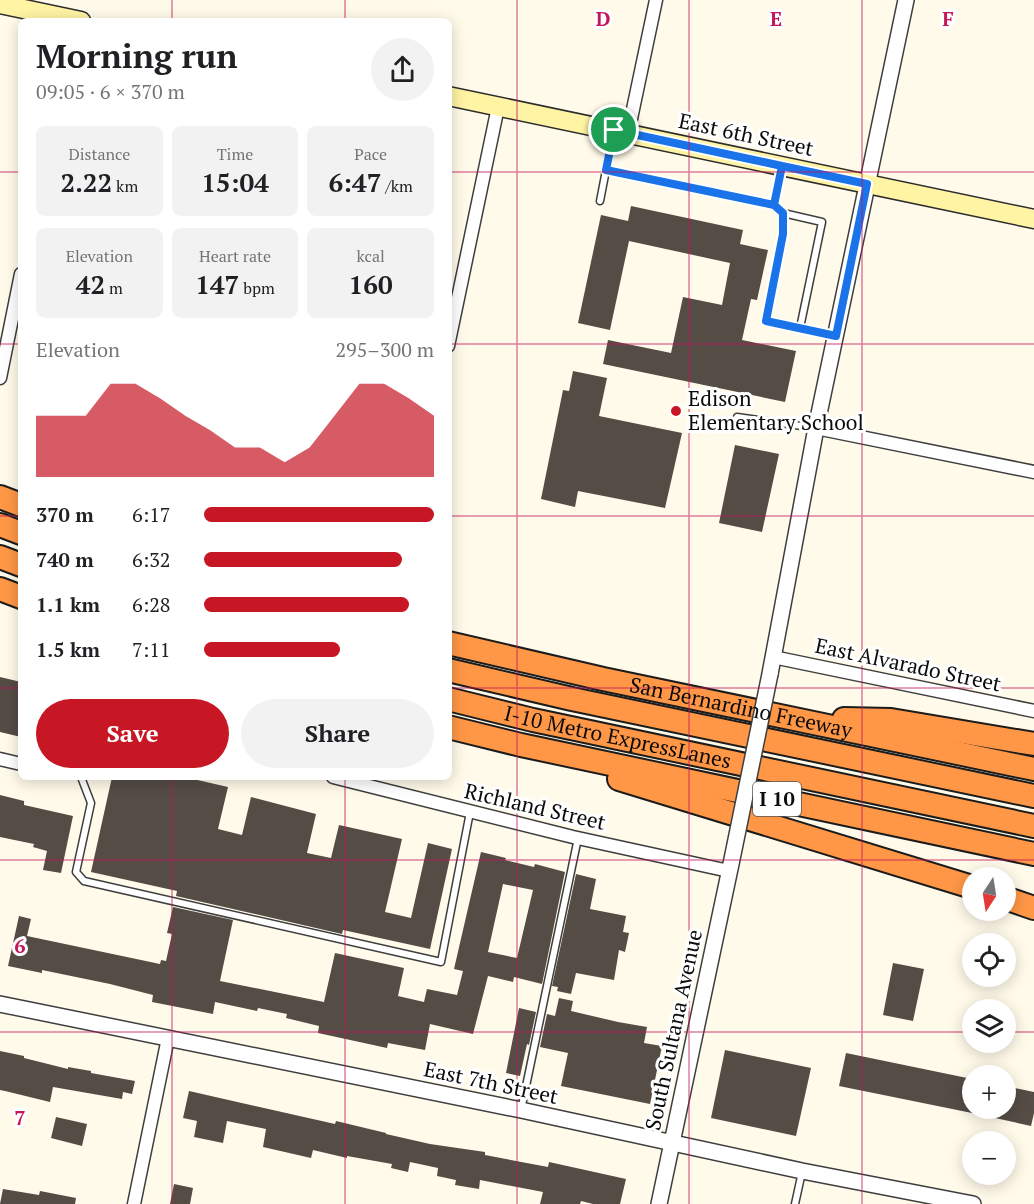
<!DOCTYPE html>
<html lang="en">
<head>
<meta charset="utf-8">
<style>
	:root { --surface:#fff; --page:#f2f2f2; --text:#202124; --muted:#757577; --accent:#c71724 }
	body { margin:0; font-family:"PT Serif",serif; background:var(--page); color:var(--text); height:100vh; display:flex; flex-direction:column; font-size:22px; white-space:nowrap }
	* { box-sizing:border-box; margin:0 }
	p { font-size:20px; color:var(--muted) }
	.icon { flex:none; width:33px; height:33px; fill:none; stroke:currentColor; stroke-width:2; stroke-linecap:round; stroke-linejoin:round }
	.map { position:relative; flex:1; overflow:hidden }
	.sheet { position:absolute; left:18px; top:18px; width:434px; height:762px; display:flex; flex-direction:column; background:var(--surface); border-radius:9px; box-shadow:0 3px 15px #0003 }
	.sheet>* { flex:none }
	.needle { width:39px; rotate:192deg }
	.tools { position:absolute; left:962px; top:867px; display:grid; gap:12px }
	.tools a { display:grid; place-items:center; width:54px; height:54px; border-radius:50%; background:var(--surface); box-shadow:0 3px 15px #0003; font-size:30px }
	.pin { position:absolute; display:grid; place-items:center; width:51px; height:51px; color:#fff; margin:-26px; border:3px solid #fff; border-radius:50%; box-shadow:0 2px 6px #0007 }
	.round { display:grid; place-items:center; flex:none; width:63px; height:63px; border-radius:32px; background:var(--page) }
	.head { display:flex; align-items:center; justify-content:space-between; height:102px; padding:0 18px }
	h1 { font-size:33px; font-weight:800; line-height:45px }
	.stats { display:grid; grid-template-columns:repeat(3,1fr); gap:9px; height:102px; padding:6px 18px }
	.stats div { display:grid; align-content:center; border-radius:9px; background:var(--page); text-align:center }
	.stats b { font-size:26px; font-weight:800 }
	.stats small { font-size:16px; font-weight:400 }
	.stats p { font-size:16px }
	.chart { height:168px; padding:12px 18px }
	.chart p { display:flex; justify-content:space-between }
	.chart svg { width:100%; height:108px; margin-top:6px; fill:var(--accent); opacity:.7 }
	.cta { display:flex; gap:12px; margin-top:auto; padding:12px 18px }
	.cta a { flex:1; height:69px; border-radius:36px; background:var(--accent); color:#fff; font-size:24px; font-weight:800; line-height:69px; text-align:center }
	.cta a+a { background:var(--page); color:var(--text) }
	ul { padding:0 18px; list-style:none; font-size:20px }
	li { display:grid; grid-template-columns:96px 72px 1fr; align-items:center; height:45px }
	li i { height:15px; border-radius:8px; background:var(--accent) }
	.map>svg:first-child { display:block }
	.building { fill:#554c46; fill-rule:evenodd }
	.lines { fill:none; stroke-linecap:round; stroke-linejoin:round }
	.service-casing { stroke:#3e3e3e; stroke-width:9 }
	.minor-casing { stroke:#3e3e3e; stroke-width:15 }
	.tertiary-casing { stroke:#3e3e3e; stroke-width:18 }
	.secondary-casing { stroke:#2d2d2d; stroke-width:21 }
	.motorway-casing { stroke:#1c1c1c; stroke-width:26 }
	.service { stroke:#fff; stroke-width:6 }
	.minor { stroke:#fff; stroke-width:12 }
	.tertiary { stroke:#fff; stroke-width:15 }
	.secondary { stroke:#fff3a4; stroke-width:18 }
	.motorway { stroke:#ff9747; stroke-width:22 }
	.tertiary-bridge-casing { stroke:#3e3e3e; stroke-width:18; stroke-linecap:butt }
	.tertiary-bridge { stroke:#fff; stroke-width:15 }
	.route-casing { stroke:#fff; stroke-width:12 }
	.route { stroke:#1a73e8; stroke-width:8 }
	.grid { fill:none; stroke:#c2185b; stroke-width:1.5; stroke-opacity:0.55 }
	.poi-dot { fill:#c71724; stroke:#fff; stroke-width:2 }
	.labels { text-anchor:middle; stroke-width:6; stroke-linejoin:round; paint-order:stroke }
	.shield { fill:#fff; stroke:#545454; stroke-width:1.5 }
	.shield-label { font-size:20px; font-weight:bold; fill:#0b0b0b }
	.street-label { font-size:21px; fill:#0b0b0b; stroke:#fff }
	.poi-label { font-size:21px; fill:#0b0b0b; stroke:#fff; text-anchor:start }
	.grid-label { font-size:20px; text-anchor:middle; font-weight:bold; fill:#c2185b; stroke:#fff; stroke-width:6; stroke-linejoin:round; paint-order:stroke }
</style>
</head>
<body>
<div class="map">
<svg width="1034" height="1204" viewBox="0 0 1034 1204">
	<rect width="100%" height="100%" fill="#fffae9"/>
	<!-- building -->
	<path class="building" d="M 631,206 L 743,230 L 740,244 L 768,250 L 757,300 L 751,299 L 742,340 L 796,351 L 785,402 L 603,364 L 608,340 L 671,353 L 683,297 L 722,305 L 730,263 L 629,241 L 610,330 L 578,323 L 601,215 L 628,221 Z
		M 573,371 L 607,378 L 599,416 L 682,433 L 665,508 L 578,491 L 575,507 L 541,499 L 563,390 L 569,391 Z
		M 735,445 L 779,454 L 762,532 L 719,523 Z
		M 0,677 L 21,682 L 21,737 L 0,732 Z
		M 112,777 L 193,777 L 193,779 L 228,787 L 218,829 L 242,835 L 251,797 L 316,814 L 307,853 L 331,858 L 339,825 L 402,839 L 385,912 L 411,918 L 428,843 L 452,849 L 430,949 L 343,930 L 342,934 L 176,896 L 177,891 L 91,872 Z
		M 0,795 L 24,801 L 24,805 L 73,816 L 61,873 L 43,870 L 47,851 L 33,847 L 34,844 L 0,837 Z
		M 481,852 L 506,858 L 505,860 L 534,867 L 535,864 L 565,872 L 542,984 L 514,977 L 513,982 L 488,976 L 473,1034 L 430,1024 L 425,1050 L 388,1043 L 387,1048 L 318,1033 L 319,1026 L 286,1018 L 287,1014 L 258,1008 L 257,1011 L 215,1002 L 213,1014 L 152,1002 L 153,995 L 110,984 L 42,970 L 42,973 L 8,966 L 19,916 L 31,919 L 27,936 L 160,964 L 161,960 L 166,961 L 172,934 L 167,933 L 173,907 L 233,920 L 220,981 L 324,1002 L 335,953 L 404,968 L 398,996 L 424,1002 L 427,989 L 457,995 L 463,971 L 454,969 ZM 503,884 L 533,890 L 517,958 L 488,952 Z
		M 576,874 L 596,879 L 590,909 L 626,916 L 623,932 L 629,933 L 625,952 L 619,950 L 614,980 L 576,973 L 571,994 L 557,991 L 558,987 L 552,986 Z
		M 893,963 L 924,969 L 913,1021 L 883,1015 Z
		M 559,998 L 573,1001 L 571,1011 L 618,1022 L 647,1027 L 644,1043 L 662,1046 L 650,1104 L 561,1086 L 568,1053 L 540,1047 L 547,1014 L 555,1016 Z
		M 519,1008 L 536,1012 L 529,1045 L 527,1044 L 520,1076 L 506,1073 Z
		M 725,1050 L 811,1068 L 796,1136 L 711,1118 Z
		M 0,1051 L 24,1056 L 24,1058 L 68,1069 L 68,1067 L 91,1071 L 91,1073 L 135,1081 L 132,1094 L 123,1092 L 122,1099 L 53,1087 L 50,1102 L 5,1091 L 0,1090 Z
		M 846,1053 L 972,1079 L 972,1113 L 839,1086 Z
		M 1005,1086 L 1034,1092 L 1034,1113 L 1031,1126 L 977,1114 L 978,1108 L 1005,1108 Z
		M 189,1091 L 335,1124 L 336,1121 L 386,1133 L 386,1134 L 430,1144 L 485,1152 L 485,1155 L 548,1167 L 549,1162 L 626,1179 L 620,1204 L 593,1204 L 581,1201 L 580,1204 L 540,1204 L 543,1192 L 480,1180 L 479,1189 L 455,1185 L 456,1180 L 437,1176 L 438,1168 L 410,1162 L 408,1172 L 391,1168 L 392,1164 L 347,1156 L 347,1158 L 313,1150 L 311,1158 L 263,1147 L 266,1129 L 227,1121 L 223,1143 L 194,1137 L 197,1121 L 183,1118 Z
		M 56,1117 L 87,1124 L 82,1146 L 51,1138 Z
		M 174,1184 L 193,1188 L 190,1204 L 170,1204 Z
		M 3,1189 L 39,1195 L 40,1191 L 76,1198 L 75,1204 L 0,1204 Z"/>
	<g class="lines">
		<!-- service casing -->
		<g class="service-casing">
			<path id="service" d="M 781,169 L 774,205 L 783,213 L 822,222 L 800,328 L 836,336
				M 606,170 L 774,205
				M 600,201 L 613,134
				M 783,213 L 783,234 L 767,321 L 800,328
				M 737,417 L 816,428
				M 81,777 L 91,803 L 76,872 L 84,881 L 441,962 L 470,812
				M 521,1110 L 578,838
				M 795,1204 L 802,1172"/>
		</g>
		<!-- minor casing -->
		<g class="minor-casing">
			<path id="minor" d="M 628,133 L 656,0
				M 448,346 L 498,107
				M 0,378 L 21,274
				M 816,428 L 1034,472
				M 773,657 L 1034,711
				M 0,759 L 21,764
				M 333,777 L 573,837 L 729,871
				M 134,1204 L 168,1038"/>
		</g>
		<!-- tertiary casing -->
		<g class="tertiary-casing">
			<path id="tertiary" d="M 770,674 L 816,428 L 906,0
				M 0,1004 L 521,1110 L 802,1171 L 973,1204
				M 659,1204 L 731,864"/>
		</g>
		<!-- secondary casing -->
		<g class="secondary-casing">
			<path id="secondary" d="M 0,4 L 81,21
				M 448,96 L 1034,219"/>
		</g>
		<!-- motorway casing -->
		<g class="motorway-casing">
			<g id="motorway">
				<path d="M 0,497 L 21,505"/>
				<path d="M 0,525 L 21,533"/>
				<path d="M 0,557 L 21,565"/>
				<path d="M 0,589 L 21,597"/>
				<path id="s1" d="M 448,643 L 603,679 L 1034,769"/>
				<path d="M 448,670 L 572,699 L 1034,796"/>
				<path id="s2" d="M 448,699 L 533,720 L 1034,826"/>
				<path d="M 844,719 L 891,720 L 1034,744"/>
				<path d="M 448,727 L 521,745 L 1034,854"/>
				<path d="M 619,779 L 972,887"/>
				<path d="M 1005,898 L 1034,908"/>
			</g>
		</g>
		<!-- service -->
		<use href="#service" class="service"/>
		<!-- minor -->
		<use href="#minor" class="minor"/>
		<!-- tertiary -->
		<use href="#tertiary" class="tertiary"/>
		<!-- secondary -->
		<use href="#secondary" class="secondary"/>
		<!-- motorway -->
		<use href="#motorway" class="motorway"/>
		<!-- tertiary-bridge casing -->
		<g class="tertiary-bridge-casing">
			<path id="tertiary-bridge" d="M 731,864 L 770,674"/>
		</g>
		<!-- tertiary-bridge -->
		<use href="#tertiary-bridge" class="tertiary-bridge"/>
	</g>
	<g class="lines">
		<!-- route casing -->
		<g class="route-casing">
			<path id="route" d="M 614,130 L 782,166 L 774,205 L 783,213 L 783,234 L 766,321 L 836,336 L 867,184 L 782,166 L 774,205 L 606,170 L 614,130"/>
		</g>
		<!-- route -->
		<use href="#route" class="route"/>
	</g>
	<!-- grid -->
	<path class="grid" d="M 172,0 L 172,21M 345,0 L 345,21M 517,0 L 517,1204M 689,0 L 689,1204M 862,0 L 862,1204M 0,172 L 21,172M 448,172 L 1034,172M 0,344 L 21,344M 448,344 L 1034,344M 0,516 L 21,516M 448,516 L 1034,516M 0,688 L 21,688M 448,688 L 1034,688M 172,777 L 172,1204M 345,777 L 345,1204M 0,860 L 1034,860M 0,1032 L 972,1032M 1005,1032 L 1034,1032"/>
	<!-- markers -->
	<circle class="poi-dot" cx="676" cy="411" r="6"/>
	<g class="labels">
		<!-- shield labels -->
		<rect class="shield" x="753" y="782" width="48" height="34" rx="4.5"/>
		<g class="shield-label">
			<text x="777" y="806">I 10</text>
		</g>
		<!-- street labels -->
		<g class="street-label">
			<text transform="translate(746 135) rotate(12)" y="7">East 6th Street</text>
			<text transform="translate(908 665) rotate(12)" y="7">East Alvarado Street</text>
			<text dy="7" stroke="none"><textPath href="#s1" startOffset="300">San Bernardino Freeway</textPath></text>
			<text dy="7" stroke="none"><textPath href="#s2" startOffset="174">I-10 Metro ExpressLanes</textPath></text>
			<text transform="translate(535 807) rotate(13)" y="7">Richland Street</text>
			<text transform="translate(674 1030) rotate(-78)" y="7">South Sultana Avenue</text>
			<text transform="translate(491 1083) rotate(12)" y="7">East 7th Street</text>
		</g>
		<!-- poi labels -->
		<g class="poi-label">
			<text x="688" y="406">Edison<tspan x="688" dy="24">Elementary School</tspan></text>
		</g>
	</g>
	<g class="grid-label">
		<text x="603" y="26">D</text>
		<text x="776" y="26">E</text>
		<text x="948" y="26">F</text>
		<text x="20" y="953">6</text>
		<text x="20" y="1125">7</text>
	</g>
</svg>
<div class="tools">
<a><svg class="needle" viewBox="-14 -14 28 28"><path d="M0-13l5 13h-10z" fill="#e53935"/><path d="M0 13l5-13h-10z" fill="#757577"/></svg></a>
<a><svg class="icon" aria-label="locate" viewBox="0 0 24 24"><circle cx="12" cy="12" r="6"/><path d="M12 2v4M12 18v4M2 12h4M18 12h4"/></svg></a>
<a><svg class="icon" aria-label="layers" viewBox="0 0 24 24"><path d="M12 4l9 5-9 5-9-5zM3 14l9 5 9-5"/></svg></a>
<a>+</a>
<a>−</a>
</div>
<div class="pin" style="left:614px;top:130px;background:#1e9e55"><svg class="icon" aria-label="arrive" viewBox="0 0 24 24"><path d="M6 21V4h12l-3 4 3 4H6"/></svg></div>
<section class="sheet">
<div class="head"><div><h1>Morning run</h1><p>09:05 · 6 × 370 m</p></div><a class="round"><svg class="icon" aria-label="share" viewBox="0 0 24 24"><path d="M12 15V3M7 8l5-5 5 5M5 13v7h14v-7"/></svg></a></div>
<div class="stats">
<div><p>Distance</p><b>2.22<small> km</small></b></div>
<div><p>Time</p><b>15:04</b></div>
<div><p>Pace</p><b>6:47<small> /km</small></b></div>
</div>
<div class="stats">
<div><p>Elevation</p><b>42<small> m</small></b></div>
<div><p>Heart rate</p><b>147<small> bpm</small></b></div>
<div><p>kcal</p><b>160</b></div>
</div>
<div class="chart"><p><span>Elevation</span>295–300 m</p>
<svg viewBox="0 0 160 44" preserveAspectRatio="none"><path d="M0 44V19L10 19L20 19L30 6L40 6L50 12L60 19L70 25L80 32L90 32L100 38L110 32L120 19L130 6L140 6L150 12L160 19V44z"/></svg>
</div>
<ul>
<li><b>370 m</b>6:17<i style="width:100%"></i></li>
<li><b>740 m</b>6:32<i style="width:86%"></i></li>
<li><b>1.1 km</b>6:28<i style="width:89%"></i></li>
<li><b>1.5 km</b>7:11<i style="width:59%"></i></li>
</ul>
<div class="cta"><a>Save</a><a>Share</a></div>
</section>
</div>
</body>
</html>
